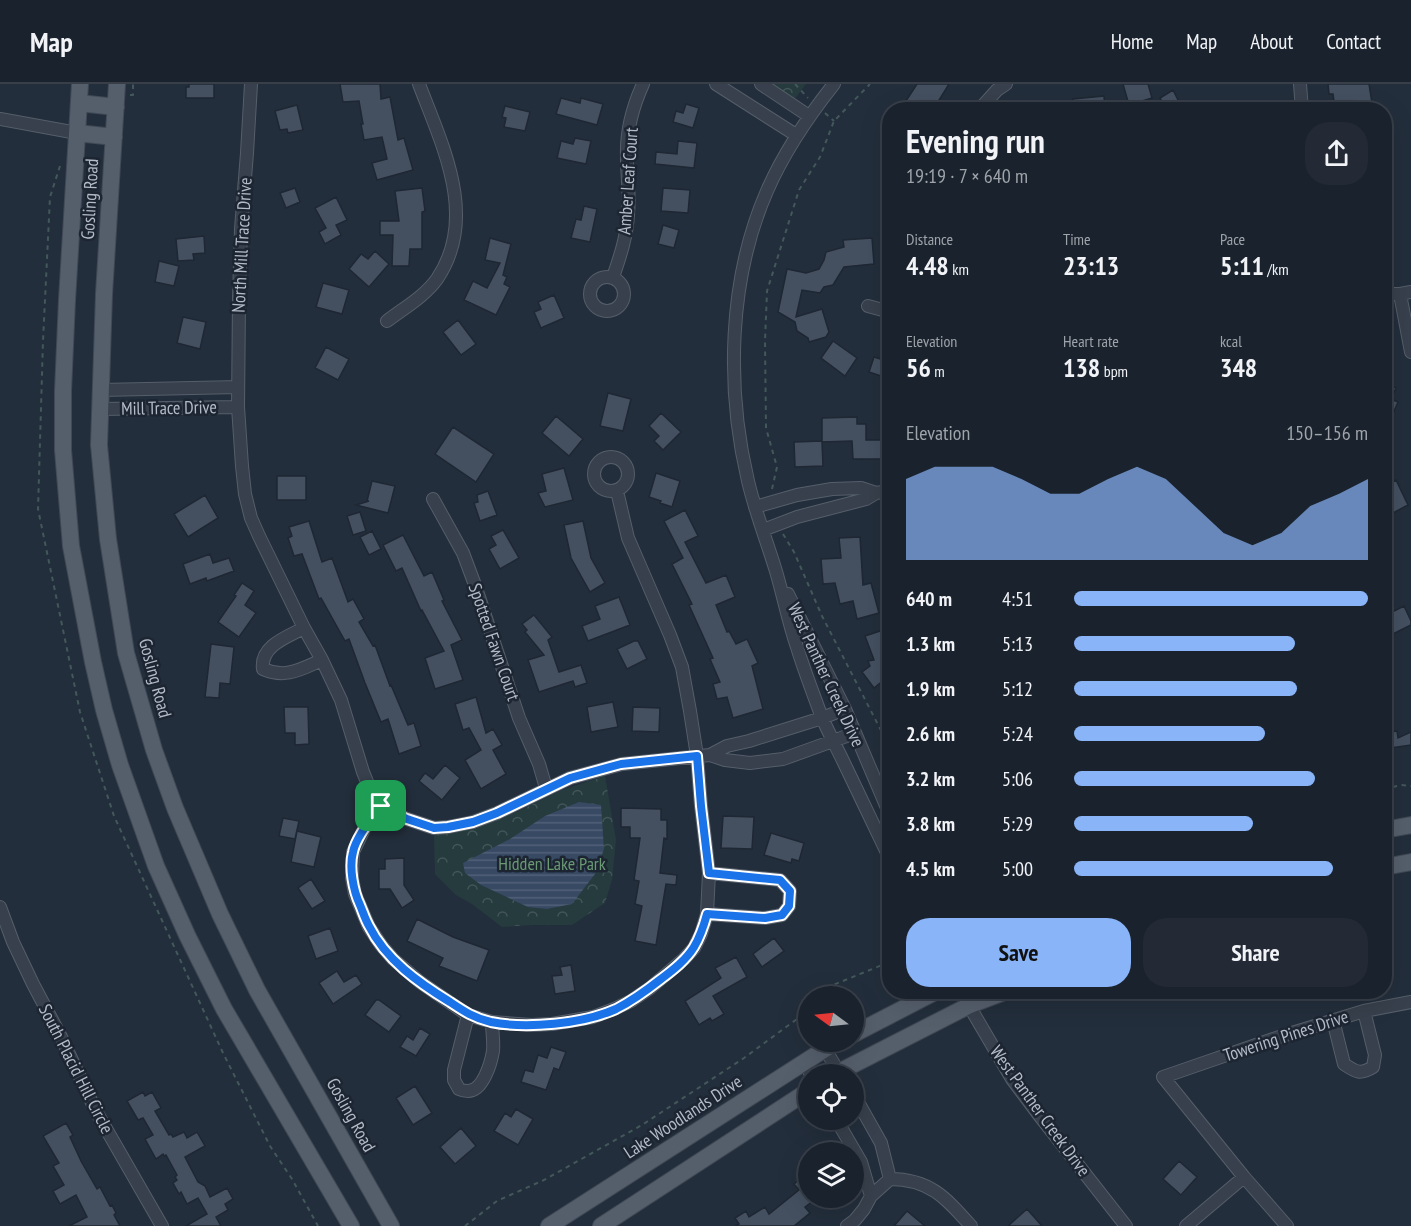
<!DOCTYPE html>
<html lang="en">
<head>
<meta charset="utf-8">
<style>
	:root { --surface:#1a222d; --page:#232a35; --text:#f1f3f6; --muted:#9fa4aa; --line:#383f49; --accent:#89b4f7 }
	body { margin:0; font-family:"PT Sans Narrow",sans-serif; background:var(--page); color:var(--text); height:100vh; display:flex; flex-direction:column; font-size:22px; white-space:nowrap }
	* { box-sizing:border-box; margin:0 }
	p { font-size:20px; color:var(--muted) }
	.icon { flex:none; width:33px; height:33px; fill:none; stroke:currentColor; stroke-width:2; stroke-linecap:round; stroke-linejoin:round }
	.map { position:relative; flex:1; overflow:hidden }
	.sheet { position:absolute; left:882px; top:18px; width:510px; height:897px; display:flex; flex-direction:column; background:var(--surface); border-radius:24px; box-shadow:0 6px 24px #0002,0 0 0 2px var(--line) }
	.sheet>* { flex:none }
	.needle { width:39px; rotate:285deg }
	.fabs { position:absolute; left:798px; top:902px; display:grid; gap:12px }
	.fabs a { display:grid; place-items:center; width:66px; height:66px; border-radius:50%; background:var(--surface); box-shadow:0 6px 24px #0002,0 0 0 2px var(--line); font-size:30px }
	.pin { position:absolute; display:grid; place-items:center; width:51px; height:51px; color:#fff; margin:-26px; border-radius:12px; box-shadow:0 3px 9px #0006 }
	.round { display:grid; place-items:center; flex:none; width:63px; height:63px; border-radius:24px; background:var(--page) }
	.headline { display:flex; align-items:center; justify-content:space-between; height:102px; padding:0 24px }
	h1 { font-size:33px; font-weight:600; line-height:45px }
	.stats { display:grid; grid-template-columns:repeat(3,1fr); gap:9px; height:102px; padding:6px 24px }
	.stats div { display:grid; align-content:center }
	.stats b { font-size:26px; font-weight:600 }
	.stats small { font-size:16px; font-weight:400 }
	.stats p { font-size:16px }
	.chart { height:168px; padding:12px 24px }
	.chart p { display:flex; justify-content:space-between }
	.chart svg { width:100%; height:108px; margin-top:6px; fill:var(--accent); opacity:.7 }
	.cta { display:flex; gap:12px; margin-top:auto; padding:12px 24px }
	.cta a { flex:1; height:69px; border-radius:24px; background:var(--accent); color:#111; font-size:24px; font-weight:600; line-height:69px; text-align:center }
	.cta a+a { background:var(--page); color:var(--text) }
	ul { padding:0 24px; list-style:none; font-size:20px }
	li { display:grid; grid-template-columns:96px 72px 1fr; align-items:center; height:45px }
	li i { height:15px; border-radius:8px; background:var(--accent) }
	header { display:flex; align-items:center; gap:36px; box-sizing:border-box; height:84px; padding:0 30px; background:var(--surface); border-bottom:2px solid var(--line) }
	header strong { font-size:28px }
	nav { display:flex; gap:33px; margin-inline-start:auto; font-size:21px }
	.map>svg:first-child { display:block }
	.park { fill:url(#park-crowns) }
	.water { fill:url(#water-rules) }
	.building { fill:#445060; stroke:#1e2733; stroke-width:1.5 }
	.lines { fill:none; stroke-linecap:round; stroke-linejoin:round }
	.minor-casing { stroke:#555e6a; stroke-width:14 }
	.major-casing { stroke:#404955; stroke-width:18 }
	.path { stroke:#43585a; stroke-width:2; stroke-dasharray:4.5 4.5; stroke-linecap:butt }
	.minor { stroke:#37404c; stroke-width:12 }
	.major { stroke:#555f6c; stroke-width:16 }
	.route-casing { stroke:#fff; stroke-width:12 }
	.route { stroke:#1a73e8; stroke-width:8 }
	.labels { text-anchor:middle; stroke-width:5; stroke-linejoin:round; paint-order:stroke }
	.street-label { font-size:18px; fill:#b3bbc8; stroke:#1c2531 }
	.park-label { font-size:18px; fill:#6a9974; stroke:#1c2531 }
</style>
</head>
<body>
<header>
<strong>Map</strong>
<nav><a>Home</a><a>Map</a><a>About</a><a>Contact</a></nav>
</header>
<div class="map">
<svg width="1411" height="1142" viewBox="0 0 1411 1142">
	<defs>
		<pattern id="park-crowns" width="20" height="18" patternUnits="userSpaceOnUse" patternTransform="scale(1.5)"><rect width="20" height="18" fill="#253b3d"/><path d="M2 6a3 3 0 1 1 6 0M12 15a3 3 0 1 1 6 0" fill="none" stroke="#425558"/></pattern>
		<pattern id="water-rules" width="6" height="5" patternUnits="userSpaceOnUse" patternTransform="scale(1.5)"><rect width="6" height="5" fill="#374963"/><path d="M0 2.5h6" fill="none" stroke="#526178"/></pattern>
	</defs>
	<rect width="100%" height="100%" fill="#232e3c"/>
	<!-- park -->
	<path class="park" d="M 770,0 L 806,0 L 793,17 Z
		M 605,692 L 616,756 L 612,796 L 605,819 L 572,841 L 533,841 L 502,843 L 472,820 L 456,811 L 435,790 L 434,751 L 466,746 L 517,728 L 562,706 Z"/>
	<!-- water -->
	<path class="water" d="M 579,718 L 601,721 L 604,765 L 595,790 L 572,820 L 547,825 L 528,823 L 481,801 L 465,789 L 463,779 L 510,755 L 545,732 Z"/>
	<!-- building -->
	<path class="building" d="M 189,0 L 214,0 L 214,14 L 186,14 L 186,3 L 189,3 Z
		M 340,0 L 380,0 L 381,15 L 390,13 L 398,56 L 404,54 L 413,86 L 377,96 L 372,79 L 387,75 L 382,53 L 364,56 L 361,40 L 363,40 L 359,17 L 343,18 Z
		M 917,0 L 949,0 L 933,26 L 900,26 Z
		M 1123,0 L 1148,0 L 1152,14 L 1129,21 Z
		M 1328,0 L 1369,0 L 1372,19 L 1335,25 L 1333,10 L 1329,10 Z
		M 1173,6 L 1179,18 L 1166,25 L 1160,14 Z
		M 1104,12 L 1105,26 L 1074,26 L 1073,15 Z
		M 561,14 L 580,19 L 581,14 L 603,20 L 597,41 L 556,30 Z
		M 686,20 L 699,24 L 693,44 L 673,38 L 676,27 L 683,29 Z
		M 297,21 L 303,46 L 288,49 L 287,45 L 280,46 L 275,27 Z
		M 505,22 L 530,28 L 525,47 L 504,43 L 506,34 L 502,33 Z
		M 575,54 L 591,57 L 586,80 L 557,74 L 561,57 L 573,60 Z
		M 678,57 L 697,59 L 694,84 L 655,80 L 656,68 L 677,70 Z
		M 295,104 L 300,118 L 286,124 L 280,109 Z
		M 422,104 L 425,127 L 422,128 L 422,165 L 410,165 L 409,182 L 392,182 L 393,151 L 380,151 L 380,137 L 399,137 L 395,107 Z
		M 663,104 L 690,106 L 688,129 L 661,127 Z
		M 336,113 L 347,136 L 336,141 L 341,151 L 325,160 L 319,148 L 326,144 L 315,124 Z
		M 584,122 L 597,125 L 590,158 L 571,154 L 576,135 L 581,136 Z
		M 663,141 L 679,146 L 674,164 L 658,160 Z
		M 204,152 L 205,169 L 193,170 L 194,176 L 178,177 L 176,155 Z
		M 490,154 L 511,160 L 503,191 L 507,193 L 504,200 L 510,203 L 496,231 L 464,216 L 473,197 L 487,204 L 500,179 L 485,176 Z
		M 872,154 L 874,180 L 844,183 L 833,201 L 824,203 L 820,209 L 802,206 L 796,233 L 822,225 L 829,248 L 826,253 L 809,258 L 808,254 L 797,247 L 795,238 L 778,228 L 787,185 L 806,189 L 819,185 L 824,176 L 826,168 L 844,163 L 843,156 Z
		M 375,167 L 389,180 L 369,203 L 349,185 L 361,170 L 368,175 Z
		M 159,177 L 179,182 L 174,202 L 155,198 Z
		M 323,199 L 349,206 L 342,230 L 316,223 Z
		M 554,211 L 564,234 L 541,244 L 534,228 L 541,225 L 538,218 Z
		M 183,233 L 206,238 L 200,265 L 177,259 Z
		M 458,236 L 476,260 L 461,271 L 443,248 Z
		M 833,257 L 857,274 L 845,292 L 821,274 Z
		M 326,263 L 349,275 L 338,296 L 315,284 Z
		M 874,273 L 890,278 L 890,295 L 869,288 Z
		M 1384,299 L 1396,304 L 1391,315 L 1398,318 L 1384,350 Z
		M 608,309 L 631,315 L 623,347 L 600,342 Z
		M 661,329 L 681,348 L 663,366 L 654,357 L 659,352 L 649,342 Z
		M 556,332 L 583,355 L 569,372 L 542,349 Z
		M 857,333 L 857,340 L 866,340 L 866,356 L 883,356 L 884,375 L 853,375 L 852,357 L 822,358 L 823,382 L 795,383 L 794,358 L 822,357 L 822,334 Z
		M 453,343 L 494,370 L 476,398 L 435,370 Z
		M 564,384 L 573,416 L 545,423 L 538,409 L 546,407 L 542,390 Z
		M 656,389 L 680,397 L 672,423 L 660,419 L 661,417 L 649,413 Z
		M 277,392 L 306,392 L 306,416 L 277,416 Z
		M 1396,396 L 1408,421 L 1393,429 L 1384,411 L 1384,401 Z
		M 372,397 L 395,402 L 388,429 L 356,421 L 369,417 L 367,417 Z
		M 488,407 L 497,431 L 480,437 L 474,419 L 478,418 L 477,411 Z
		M 205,411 L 218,434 L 188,453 L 174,430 Z
		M 685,426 L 698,452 L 685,458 L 706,499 L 726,491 L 735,513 L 716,521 L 727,548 L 729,547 L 736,560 L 747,555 L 758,579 L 752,582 L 763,625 L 733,634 L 727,613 L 717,615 L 713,600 L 720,598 L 710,575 L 713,574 L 689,521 L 692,520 L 672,480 L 683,474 L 664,437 Z
		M 360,428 L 366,447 L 353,451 L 347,432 Z
		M 309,437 L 322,478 L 332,474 L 348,518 L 353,515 L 364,535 L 359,538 L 373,562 L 375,561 L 390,602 L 391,601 L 408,641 L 414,639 L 421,662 L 399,670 L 388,635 L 381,638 L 365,599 L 349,555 L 345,557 L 321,514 L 319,515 L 302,470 L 294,472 L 288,454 L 292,452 L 289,443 Z
		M 583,437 L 591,474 L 605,499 L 590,508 L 571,474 L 564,441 Z
		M 503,446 L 519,474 L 500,485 L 489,465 L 496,461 L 491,452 Z
		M 372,447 L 381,465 L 369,471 L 360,453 Z
		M 403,451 L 424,492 L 432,488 L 444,516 L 442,517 L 462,556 L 451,561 L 463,596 L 435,605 L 425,574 L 444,567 L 422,526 L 421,527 L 402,484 L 396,487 L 383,461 Z
		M 860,453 L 863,501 L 871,499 L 879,529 L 857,535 L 853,517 L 840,520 L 835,499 L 823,500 L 821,475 L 841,474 L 839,454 Z
		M 210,470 L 213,479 L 229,474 L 234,487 L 207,497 L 206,494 L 190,500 L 183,480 Z
		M 242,499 L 254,507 L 245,521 L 256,529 L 239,553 L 218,538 L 236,512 L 234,511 Z
		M 619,513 L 630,541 L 588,557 L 582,542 L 600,535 L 595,522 Z
		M 1404,522 L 1411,537 L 1411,541 L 1389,552 L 1384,541 L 1384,532 Z
		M 534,531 L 552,553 L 548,556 L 559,588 L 581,581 L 587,599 L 575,603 L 573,597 L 539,608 L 528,576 L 544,571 L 525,548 L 527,546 L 522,540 Z
		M 883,546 L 890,555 L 890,591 L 874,604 L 862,588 L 870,582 L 868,577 L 874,576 L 865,552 Z
		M 634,557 L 638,557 L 647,575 L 627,585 L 617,565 Z
		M 211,560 L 234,563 L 230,600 L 220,599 L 219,614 L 205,613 Z
		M 476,613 L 486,649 L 493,645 L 502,661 L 493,666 L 506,690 L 481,705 L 465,676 L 481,666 L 469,644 L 463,646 L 455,620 Z
		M 613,618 L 618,643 L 591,648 L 587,623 Z
		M 284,623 L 308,623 L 309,660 L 295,661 L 295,649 L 285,649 Z
		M 633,623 L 660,624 L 659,648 L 632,647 Z
		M 1397,647 L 1398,654 L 1411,648 L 1411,661 L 1384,665 L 1384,649 Z
		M 445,681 L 460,694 L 442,716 L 419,697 L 425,689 L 433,695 Z
		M 621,724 L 661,725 L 661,736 L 667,736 L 667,755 L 664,754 L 660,789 L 677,791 L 676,801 L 666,800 L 656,861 L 635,857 L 642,822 L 635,820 L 639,797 L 634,796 L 640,754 L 630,754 L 630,743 L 621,743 Z
		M 723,732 L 754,733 L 752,765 L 721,764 Z
		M 283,734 L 299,737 L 295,755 L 279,752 Z
		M 297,747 L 321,753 L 314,783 L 291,778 Z
		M 771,749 L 804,759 L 799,777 L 792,775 L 791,779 L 764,771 Z
		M 404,774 L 404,801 L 414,816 L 402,824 L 390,805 L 379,805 L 379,785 L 385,785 L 385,775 Z
		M 311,795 L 325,817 L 312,825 L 298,804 Z
		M 417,835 L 453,853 L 489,866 L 477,897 L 439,882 L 443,874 L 407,857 Z
		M 330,844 L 338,867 L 316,875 L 308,852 Z
		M 774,854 L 784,867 L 762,883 L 753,870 Z
		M 736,873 L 747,893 L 713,912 L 724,930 L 712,937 L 710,934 L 699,941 L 685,917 L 721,894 L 715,884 Z
		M 571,881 L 575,907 L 555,910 L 552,892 L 562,891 L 560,883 Z
		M 337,887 L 344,898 L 356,891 L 362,900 L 333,920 L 319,899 Z
		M 376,916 L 379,916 L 401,932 L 389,948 L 365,931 Z
		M 420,944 L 430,950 L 416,972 L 400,963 L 407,952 L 413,956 Z
		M 551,963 L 566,968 L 559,986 L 554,984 L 546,1006 L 521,998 L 525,986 L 533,988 L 538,971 L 547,974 Z
		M 415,1002 L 432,1029 L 413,1041 L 396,1014 Z
		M 143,1008 L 145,1012 L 152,1008 L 161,1024 L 155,1027 L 169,1051 L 171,1050 L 173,1053 L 184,1048 L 187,1054 L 197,1048 L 205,1062 L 185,1073 L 198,1098 L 205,1102 L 210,1113 L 227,1104 L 233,1115 L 225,1120 L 228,1126 L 216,1133 L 221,1142 L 186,1142 L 207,1130 L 198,1114 L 187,1120 L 181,1108 L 179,1110 L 173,1099 L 177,1096 L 175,1093 L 177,1091 L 166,1071 L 164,1072 L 163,1070 L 156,1075 L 145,1055 L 153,1051 L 143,1034 L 138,1036 L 127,1017 Z
		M 516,1025 L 533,1035 L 518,1061 L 494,1047 L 505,1029 L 511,1033 Z
		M 66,1039 L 73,1051 L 70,1053 L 81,1077 L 97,1105 L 100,1103 L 110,1122 L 112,1121 L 116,1129 L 114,1131 L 120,1142 L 69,1142 L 87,1133 L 76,1111 L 60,1120 L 53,1107 L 64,1101 L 53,1082 L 59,1079 L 43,1052 Z
		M 461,1044 L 476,1062 L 455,1080 L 440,1063 Z
		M 1179,1077 L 1197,1093 L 1181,1111 L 1163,1095 Z
		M 808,1089 L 808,1113 L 818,1113 L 805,1123 L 810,1129 L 794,1142 L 735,1142 L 739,1140 L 735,1134 L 746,1127 L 749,1133 L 765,1123 L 769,1130 L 799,1106 L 794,1100 Z
		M 1027,1125 L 1042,1142 L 1008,1142 Z
		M 907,1127 L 925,1142 L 894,1142 Z"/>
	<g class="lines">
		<!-- minor casing -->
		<g class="minor-casing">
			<path id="minor" d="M 251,0 L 247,69 L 241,145 L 239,215 L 238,323 L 242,382 L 245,410 L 251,434 L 259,452 L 304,544 L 322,576 L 341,616 L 363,688 L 370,705 L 381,722 L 407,735 L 434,744 L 448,743 L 473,738 L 497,729 L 570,694 L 622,680 L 710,671 L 725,676 L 750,679 L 783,675 L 855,649
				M 716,0 L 796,51
				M 761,0 L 809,32
				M 834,0 C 807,34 784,68 767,107 C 728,196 726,304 748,397 C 755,427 766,455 775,484 C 783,510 788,537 797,563 C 804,586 813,609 821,631 C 828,648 837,664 845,681 C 860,712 875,744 890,775
				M 1300,0 L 1302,26
				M 979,26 L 997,6 L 1006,0
				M 0,35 L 77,49
				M590 210a17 17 0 1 1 34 0a17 17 0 1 1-34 0Z
				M 613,193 C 620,173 627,152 628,130 C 630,111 627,92 627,73 C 626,49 633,22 643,0
				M 1384,210 L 1400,210 L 1411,208
				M 1400,210 L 1411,268
				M 868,222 L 890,228
				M 387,237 C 404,224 425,212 437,195 C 479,133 442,61 419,0
				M 101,306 L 238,303
				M 100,325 L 238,323
				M594 390a17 17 0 1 1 34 0a17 17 0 1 1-34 0Z
				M 887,407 L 890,422
				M 433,415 L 463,469 L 475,501 L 519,634 L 539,680 L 546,704
				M 755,423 L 797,411 L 832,405 L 861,404 L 876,409
				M 763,446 L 797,433 L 866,415 L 876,409 L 890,407
				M 788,510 L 845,625 L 890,731
				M 304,544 C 287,553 260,562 263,585 C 286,595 301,585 322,576
				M 710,671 L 727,662 L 749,657 L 822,634 L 845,625
				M 381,722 L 366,741 L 353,768 L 352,794 L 355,810 L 369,843 L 381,861 L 393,875 L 420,898 L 468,931 L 492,938 L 531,941 L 552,940 L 593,933 L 614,925 L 631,917 L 650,904 L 684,875 L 694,864 L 701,850 L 707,830 L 709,789 L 701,722 L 697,672 L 690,627 L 682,583 L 670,551 L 628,454 L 617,407
				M 0,823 L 13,858 L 33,900 L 60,951 L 97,1029 L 162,1142
				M 707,830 L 765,834 L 782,831 L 789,822 L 790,807 L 780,796 L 709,789
				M 961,908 L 1012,995 L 1039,1031 L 1126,1142
				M 468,931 L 454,986 L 454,996 L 459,1005 C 461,1006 466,1007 468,1007 C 483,1007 491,979 493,967 C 494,958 492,947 492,938
				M 1333,936 L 1344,980 C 1356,988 1360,991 1373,983 L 1375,971 L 1364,927
				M 825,965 L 840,990
				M 804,979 L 811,990
				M 854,1011 L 881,1059 L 890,1095
				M 836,1035 L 861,1078 L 871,1112
				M 890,1095 C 930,1095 946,1114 971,1142
				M 847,1142 L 855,1136 L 864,1125 L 871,1112 L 890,1095
				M 1186,1142 L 1244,1093
				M 1287,1142 L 1244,1093 L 1163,993 L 1282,952 L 1364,927 L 1411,918"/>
		</g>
		<!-- major casing -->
		<g class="major-casing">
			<path id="major" d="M 80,0 L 67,216 L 63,307 L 63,366 L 71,462 L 93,578 L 104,626 L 120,681 L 156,782 L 187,851 L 224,925 L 351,1142
				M 117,0 L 104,210 L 99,361 L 108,455 L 126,569 L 154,666 L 175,724 L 220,830 L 257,906 L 391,1142
				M 79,19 L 116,23
				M 77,49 L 114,53
				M 1384,746 L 1411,741
				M 1384,783 L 1411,778
				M 854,950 L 935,908
				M 835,990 L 970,921 L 1004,908
				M 549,1142 L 825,965 L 840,957
				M 601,1142 L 808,1007"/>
		</g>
		<!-- path -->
		<path class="path" d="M 795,0 L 808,14
			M 130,11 L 133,11 L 133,0
			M 825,29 L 834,37
			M 60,82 L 50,113 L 43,257 L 38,425 L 80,628 L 114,732 L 223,969 L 270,1062 L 292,1095 L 318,1142
			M 772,405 L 777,383 L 766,344 L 765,257 L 767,207 L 799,106 L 820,73 L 834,37 L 870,0
			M 783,450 L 794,468 L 822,532 L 890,664
			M 1384,705 L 1401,701 L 1411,702
			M 821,912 L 833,901 L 887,879 L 890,879
			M 465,1142 L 497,1117 L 544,1096 L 642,1041 L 744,974 L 797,935 L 808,924"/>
		<!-- minor -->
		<use href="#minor" class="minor"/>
		<!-- major -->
		<use href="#major" class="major"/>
	</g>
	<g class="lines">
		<!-- route casing -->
		<g class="route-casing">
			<path id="route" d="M 697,672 L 701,722 L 709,789 L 780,796 L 790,807 L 789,822 L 782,831 L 765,834 L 707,830 C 704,841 700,853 694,863 C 686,876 673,886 661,895 C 647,906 632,917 616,925 C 583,940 526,945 491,938 C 474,934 465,928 450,918 C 419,899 386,876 369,842 C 365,835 363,828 360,821 C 353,806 349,783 353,768 C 356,753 372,733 381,722 L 407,735 L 434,744 L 448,743 L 473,738 L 497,729 L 570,694 L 621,680 Z"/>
		</g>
		<!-- route -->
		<use href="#route" class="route"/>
	</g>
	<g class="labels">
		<!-- street labels -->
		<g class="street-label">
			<text transform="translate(628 97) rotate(-86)" y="6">Amber Leaf Court</text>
			<text transform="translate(90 115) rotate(-87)" y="6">Gosling Road</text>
			<text transform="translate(242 161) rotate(-87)" y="6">North Mill Trace Drive</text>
			<text transform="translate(169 324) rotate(-1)" y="6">Mill Trace Drive</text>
			<text transform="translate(494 558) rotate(71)" y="6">Spotted Fawn Court</text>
			<text transform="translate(826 591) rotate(65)" y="6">West Panther Creek Drive</text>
			<text transform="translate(155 594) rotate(75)" y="6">Gosling Road</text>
			<text transform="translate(1286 952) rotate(-18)" y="6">Towering Pines Drive</text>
			<text transform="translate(76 985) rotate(63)" y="6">South Placid Hill Circle</text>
			<text transform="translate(1040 1027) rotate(54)" y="6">West Panther Creek Drive</text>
			<text transform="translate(351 1031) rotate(61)" y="6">Gosling Road</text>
			<text transform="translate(683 1033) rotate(-33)" y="6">Lake Woodlands Drive</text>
		</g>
		<!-- park labels -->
		<g class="park-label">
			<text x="552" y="786">Hidden Lake Park</text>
		</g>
	</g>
</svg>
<div class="fabs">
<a><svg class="needle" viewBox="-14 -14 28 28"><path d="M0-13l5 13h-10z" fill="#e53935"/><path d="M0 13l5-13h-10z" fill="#9fa4aa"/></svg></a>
<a><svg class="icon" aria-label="locate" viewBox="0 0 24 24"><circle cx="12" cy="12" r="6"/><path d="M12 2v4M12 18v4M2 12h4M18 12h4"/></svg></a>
<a><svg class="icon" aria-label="layers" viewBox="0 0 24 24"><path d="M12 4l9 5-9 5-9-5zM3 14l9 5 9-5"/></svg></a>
</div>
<div class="pin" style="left:381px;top:722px;background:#1e9e55"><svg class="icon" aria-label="arrive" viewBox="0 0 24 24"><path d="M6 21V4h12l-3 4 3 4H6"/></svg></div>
<section class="sheet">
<div class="headline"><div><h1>Evening run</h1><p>19:19 · 7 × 640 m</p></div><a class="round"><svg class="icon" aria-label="share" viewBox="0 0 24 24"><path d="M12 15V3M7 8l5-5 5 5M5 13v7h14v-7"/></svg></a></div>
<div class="stats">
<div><p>Distance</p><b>4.48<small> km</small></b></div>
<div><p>Time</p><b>23:13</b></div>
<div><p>Pace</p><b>5:11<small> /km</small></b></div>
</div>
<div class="stats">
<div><p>Elevation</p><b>56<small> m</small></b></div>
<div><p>Heart rate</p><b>138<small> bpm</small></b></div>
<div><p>kcal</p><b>348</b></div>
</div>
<div class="chart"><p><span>Elevation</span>150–156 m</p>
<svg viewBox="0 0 160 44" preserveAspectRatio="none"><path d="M0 44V11L10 6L20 6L30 6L40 11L50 17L60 17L70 11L80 6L90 11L100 22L110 33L120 38L130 33L140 22L150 17L160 11V44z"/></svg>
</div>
<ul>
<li><b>640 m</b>4:51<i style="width:100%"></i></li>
<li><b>1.3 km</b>5:13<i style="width:75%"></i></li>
<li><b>1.9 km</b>5:12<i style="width:76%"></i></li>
<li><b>2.6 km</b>5:24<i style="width:65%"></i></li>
<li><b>3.2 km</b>5:06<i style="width:82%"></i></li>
<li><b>3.8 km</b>5:29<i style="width:61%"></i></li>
<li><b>4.5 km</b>5:00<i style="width:88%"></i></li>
</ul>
<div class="cta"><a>Save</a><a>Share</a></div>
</section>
</div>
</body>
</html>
